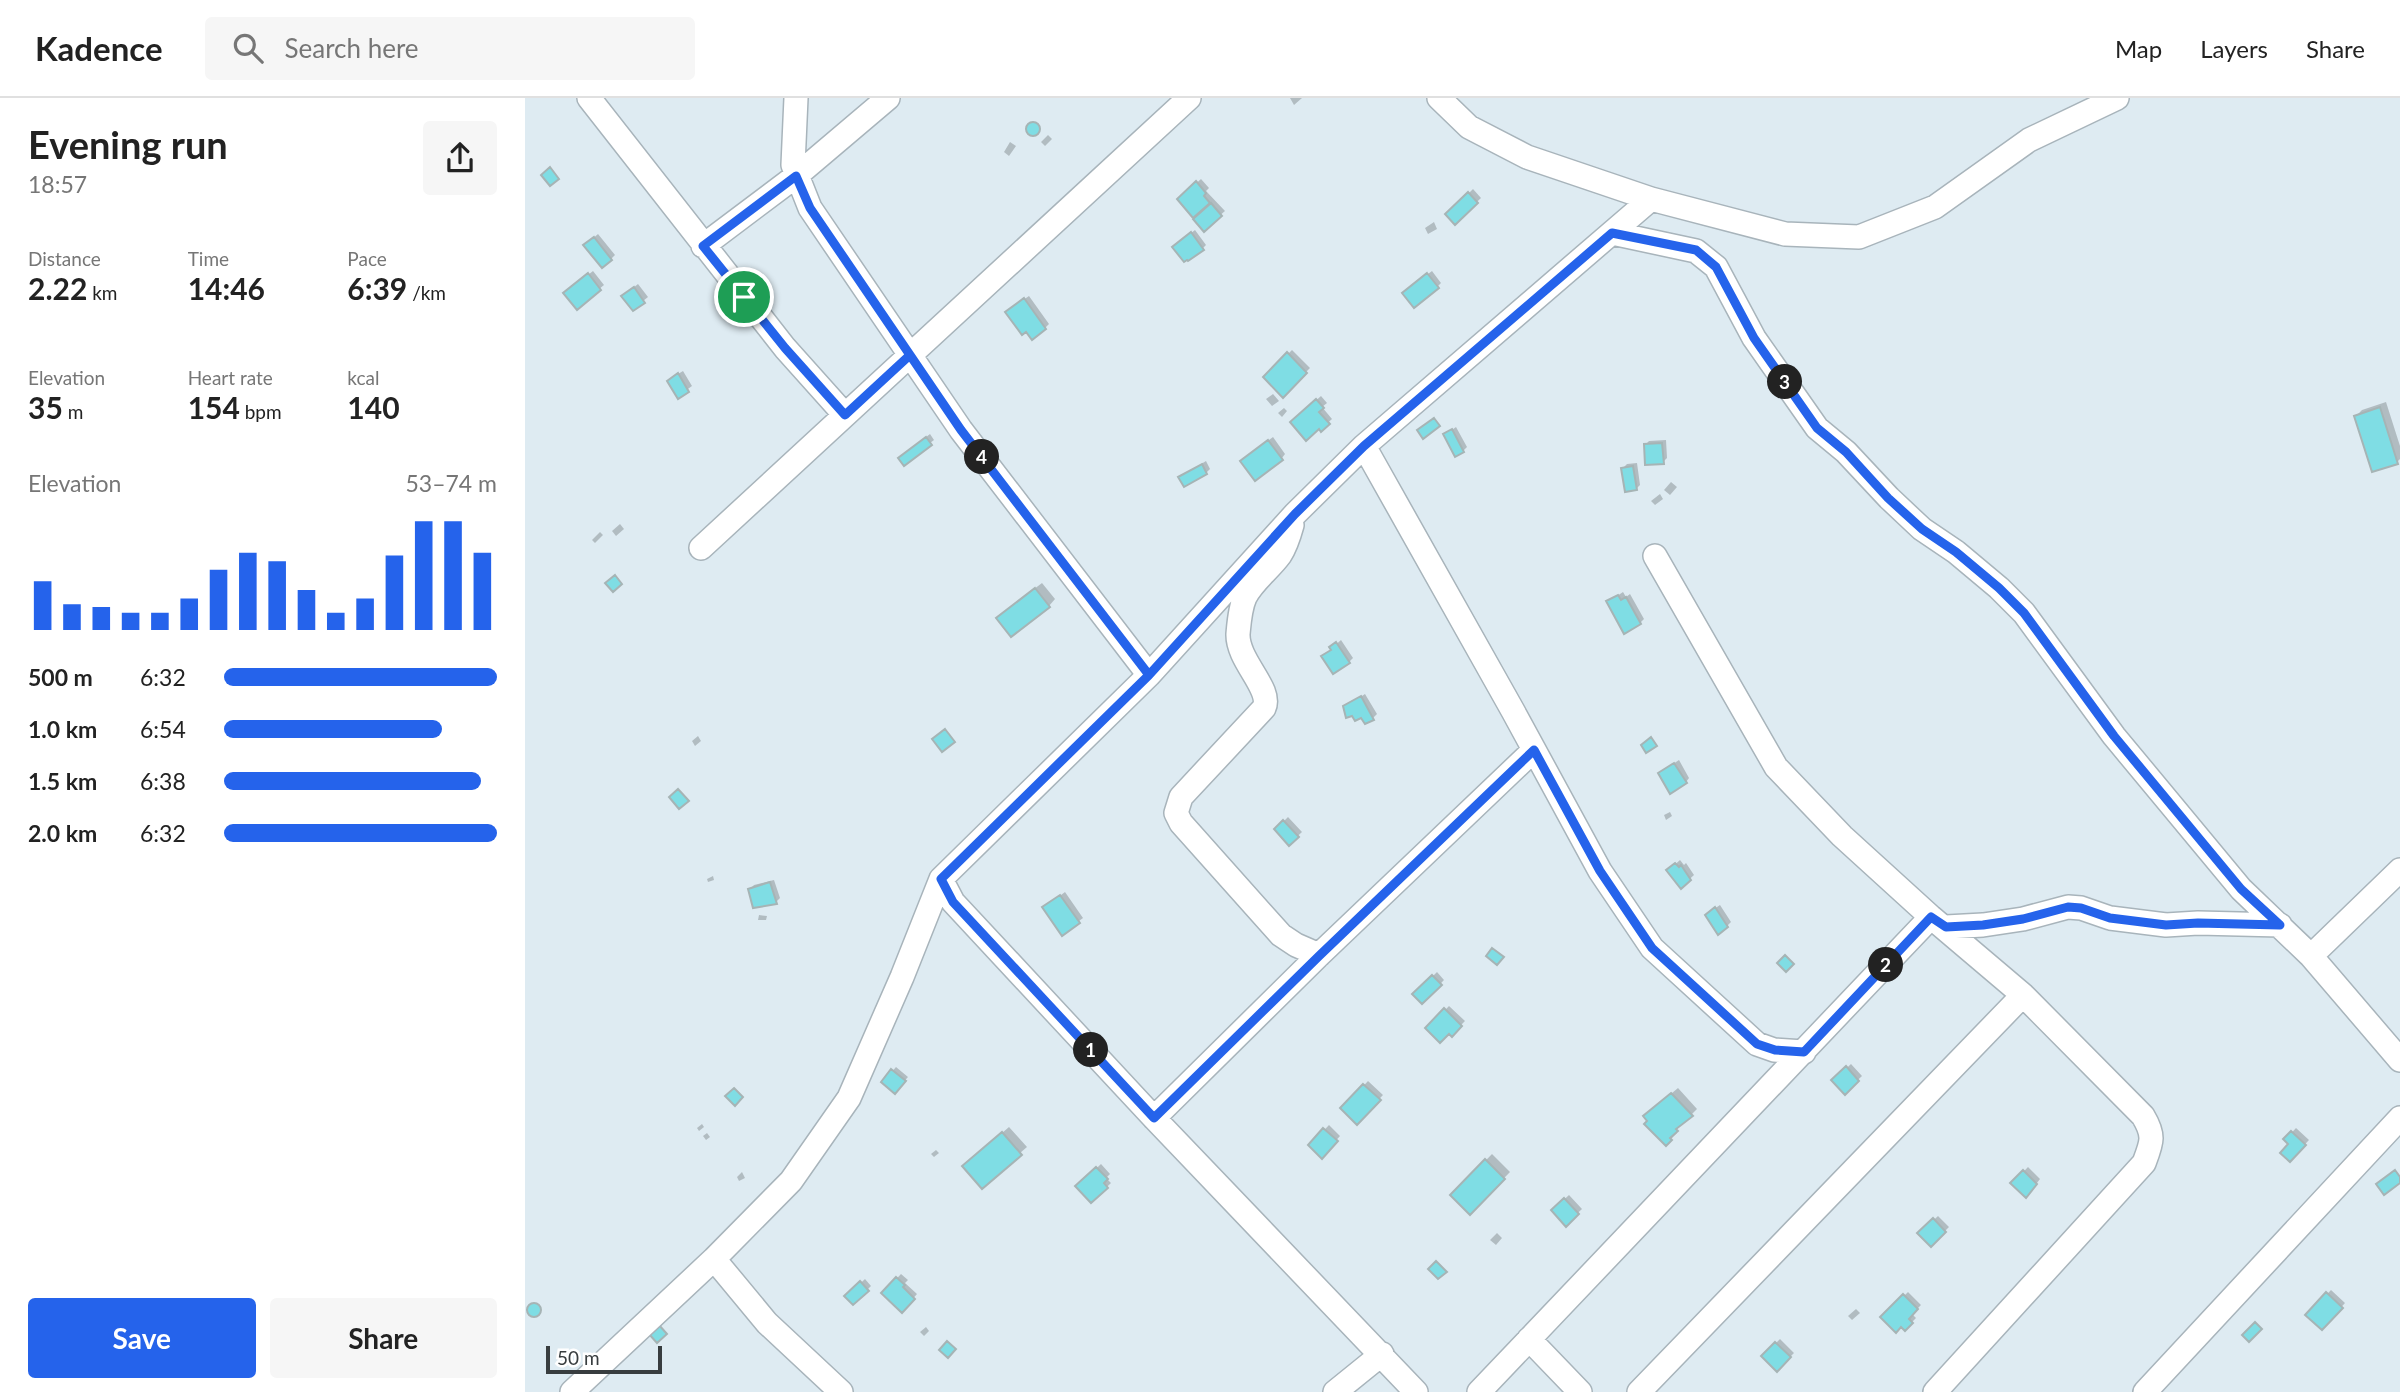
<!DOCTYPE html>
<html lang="en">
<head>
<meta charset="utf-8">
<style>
	:root { --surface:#fff; --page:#f6f6f6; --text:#222; --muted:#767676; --line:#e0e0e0; --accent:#2563eb }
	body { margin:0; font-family:Lato,sans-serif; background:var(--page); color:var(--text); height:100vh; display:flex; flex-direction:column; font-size:26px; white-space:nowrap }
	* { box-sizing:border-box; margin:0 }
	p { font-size:23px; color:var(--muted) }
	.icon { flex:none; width:38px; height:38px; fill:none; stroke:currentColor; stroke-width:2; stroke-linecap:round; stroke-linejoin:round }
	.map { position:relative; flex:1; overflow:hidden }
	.sheet { display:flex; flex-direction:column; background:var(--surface); width:525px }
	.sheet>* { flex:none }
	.scale { position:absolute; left:21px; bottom:18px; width:116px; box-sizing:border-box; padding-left:7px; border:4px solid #383d3f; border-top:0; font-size:19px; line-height:24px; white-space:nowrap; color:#383d3f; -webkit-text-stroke:5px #fff; paint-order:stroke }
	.pin { position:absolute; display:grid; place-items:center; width:60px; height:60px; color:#fff; margin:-30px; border:4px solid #fff; border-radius:50%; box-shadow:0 2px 7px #0007 }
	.km { position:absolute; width:35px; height:35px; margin:-18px; border-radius:50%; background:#222; color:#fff; font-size:19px; line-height:35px; text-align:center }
	.round { display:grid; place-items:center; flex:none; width:74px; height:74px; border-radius:7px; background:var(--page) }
	.headline { display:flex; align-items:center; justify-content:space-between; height:119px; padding:0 28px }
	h1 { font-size:38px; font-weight:700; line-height:52px }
	.figures { display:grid; grid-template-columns:repeat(3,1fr); gap:10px; height:119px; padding:7px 28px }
	.figures div { display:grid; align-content:center }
	.figures b { font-size:30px; font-weight:700 }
	.figures small { font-size:19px; font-weight:400 }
	.figures p { font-size:19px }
	.chart { height:196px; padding:14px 28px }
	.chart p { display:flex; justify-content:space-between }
	.chart svg { width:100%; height:126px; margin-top:7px; stroke:var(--accent); stroke-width:6 }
	.cta { display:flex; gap:14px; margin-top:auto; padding:14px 28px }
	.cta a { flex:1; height:80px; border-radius:7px; background:var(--accent); color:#fff; font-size:28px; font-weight:700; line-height:80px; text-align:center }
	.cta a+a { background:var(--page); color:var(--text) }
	ul { padding:0 28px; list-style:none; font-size:23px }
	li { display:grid; grid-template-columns:112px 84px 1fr; align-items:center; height:52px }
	li i { height:18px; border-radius:9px; background:var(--accent) }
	header { display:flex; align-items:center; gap:42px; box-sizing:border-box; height:98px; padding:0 35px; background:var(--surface); border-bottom:2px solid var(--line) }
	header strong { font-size:33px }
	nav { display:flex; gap:38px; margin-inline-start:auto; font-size:24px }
	.search { width:490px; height:63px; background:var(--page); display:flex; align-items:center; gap:18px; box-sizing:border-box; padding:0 24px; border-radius:7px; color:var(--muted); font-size:26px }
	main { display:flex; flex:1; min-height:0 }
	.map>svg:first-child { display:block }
	.shadow { fill:#0003 }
	.building { fill:#7fdde4; stroke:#a6b4b5; stroke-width:2 }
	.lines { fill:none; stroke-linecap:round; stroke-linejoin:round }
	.minor-casing { stroke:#a8b4bb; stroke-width:26 }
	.minor { stroke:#fff; stroke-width:23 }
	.route-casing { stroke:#fff; stroke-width:14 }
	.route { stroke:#2563eb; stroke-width:9 }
</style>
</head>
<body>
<header>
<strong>Kadence</strong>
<div class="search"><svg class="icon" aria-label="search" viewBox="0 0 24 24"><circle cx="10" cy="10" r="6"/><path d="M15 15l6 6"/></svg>Search here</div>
<nav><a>Map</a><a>Layers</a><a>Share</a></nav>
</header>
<main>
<section class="sheet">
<div class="headline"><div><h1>Evening run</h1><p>18:57</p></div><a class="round"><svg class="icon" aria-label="share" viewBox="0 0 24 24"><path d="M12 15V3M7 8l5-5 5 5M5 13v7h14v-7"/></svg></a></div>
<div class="figures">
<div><p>Distance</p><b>2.22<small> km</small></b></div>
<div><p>Time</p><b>14:46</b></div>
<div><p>Pace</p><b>6:39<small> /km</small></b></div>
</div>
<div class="figures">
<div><p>Elevation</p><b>35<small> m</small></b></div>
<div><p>Heart rate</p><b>154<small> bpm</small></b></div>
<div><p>kcal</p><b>140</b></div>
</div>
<div class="chart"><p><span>Elevation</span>53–74 m</p>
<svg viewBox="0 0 160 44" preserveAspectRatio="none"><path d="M5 44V27M15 44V35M25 44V36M35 44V38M45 44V38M55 44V33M65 44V23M75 44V17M85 44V20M95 44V30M105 44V38M115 44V33M125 44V18M135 44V6M145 44V6M155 44V17"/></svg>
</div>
<ul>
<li><b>500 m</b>6:32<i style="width:100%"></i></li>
<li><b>1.0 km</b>6:54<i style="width:80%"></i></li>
<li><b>1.5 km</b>6:38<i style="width:94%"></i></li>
<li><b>2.0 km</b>6:32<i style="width:100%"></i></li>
</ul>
<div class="cta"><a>Save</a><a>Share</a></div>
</section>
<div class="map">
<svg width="1875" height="1294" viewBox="0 0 1875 1294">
	<rect width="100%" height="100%" fill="#deebf2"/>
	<!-- shadow -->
	<path class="shadow" d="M 765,0 L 777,0 L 769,7 Z
		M503 30a6 6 0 1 1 12 0a6 6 0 1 1-12 0Z
		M 523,37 L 527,41 L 520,48 L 516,44 Z
		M 485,44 L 491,48 L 484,58 L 479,54 Z
		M 676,81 L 684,90 L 681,93 L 700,113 L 679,131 L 654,101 Z
		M 948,91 L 956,100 L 931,124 L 923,116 Z
		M 909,124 L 912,131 L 903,136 L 900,130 Z
		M 670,132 L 681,147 L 678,150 L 653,145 Z
		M 73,136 L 90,157 L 86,161 L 65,143 Z
		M 68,173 L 79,187 L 52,209 L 45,191 Z
		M 907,173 L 916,185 L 913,188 L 883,191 Z
		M 113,186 L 123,199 L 108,211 L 103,194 Z
		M 504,198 L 524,226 L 520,230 L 486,210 Z
		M 767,252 L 785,270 L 758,297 L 740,279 Z
		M 158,273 L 167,288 L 153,298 L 148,279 Z
		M 748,296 L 754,303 L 747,308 L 741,301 Z
		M 796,298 L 802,305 L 797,309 L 807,321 L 796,331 L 767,324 Z
		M 1861,304 L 1875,348 L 1875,361 L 1872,364 L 1831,318 L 1837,312 Z
		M 759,310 L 762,313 L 757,319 L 753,315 Z
		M 931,329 L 942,349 L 938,353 L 920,337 Z
		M 405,336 L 409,342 L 405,345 L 379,356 Z
		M 748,339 L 760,356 L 757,360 L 721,359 Z
		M 1141,342 L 1142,360 L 1138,364 L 1120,347 L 1124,343 Z
		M 681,363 L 685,371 L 681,375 L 655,379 Z
		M 1112,365 L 1115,387 L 1111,391 L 1098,370 L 1102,366 Z
		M 1146,384 L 1152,389 L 1145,397 L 1139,392 Z
		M 1135,396 L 1138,401 L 1130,407 L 1126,403 Z
		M 95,426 L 99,431 L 91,438 L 87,433 Z
		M 75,434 L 78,437 L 70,445 L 67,442 Z
		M 517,485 L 530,501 L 524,508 L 479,514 Z
		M 1098,494 L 1101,499 L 1105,496 L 1119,521 L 1115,525 L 1083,504 Z
		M 816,542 L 828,560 L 824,564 L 798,558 Z
		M 840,596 L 852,616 L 848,620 L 820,609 Z
		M 173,638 L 176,643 L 170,648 L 167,643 Z
		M 1154,662 L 1164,680 L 1161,684 L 1139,672 Z
		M 1145,714 L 1147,718 L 1141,722 L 1139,717 Z
		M 763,719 L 777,734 L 764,746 L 751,731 Z
		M 1155,762 L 1159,767 L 1161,765 L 1169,777 L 1157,788 L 1144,772 Z
		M 188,778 L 189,782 L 183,784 L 182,781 Z
		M 249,782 L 255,800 L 251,804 L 225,791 L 229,787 Z
		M 540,794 L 558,820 L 538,835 L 524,806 Z
		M 1195,807 L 1206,824 L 1202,828 L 1186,813 Z
		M 234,817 L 242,818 L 241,822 L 233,822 Z
		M 912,874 L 919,882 L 898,904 L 890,896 Z
		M 924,908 L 940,923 L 927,936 L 903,930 Z
		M 1326,966 L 1337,978 L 1320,994 L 1309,982 Z
		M 371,969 L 383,979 L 369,994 L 358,984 Z
		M 843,983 L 858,997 L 832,1024 L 818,1010 Z
		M 1153,990 L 1172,1011 L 1150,1033 L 1152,1035 L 1141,1046 L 1127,1012 Z
		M 177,1026 L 179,1029 L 174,1033 L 172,1030 Z
		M 804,1027 L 815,1038 L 797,1058 L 785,1047 Z
		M 484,1029 L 502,1049 L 495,1055 L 446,1062 Z
		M 1771,1030 L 1784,1042 L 1765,1062 L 1766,1046 L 1761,1041 Z
		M 182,1035 L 185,1039 L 181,1042 L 178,1038 Z
		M 411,1052 L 414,1055 L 409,1059 L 406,1056 Z
		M 967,1056 L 985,1074 L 945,1115 L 927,1097 Z
		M 576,1066 L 585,1076 L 581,1080 L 586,1085 L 567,1103 L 553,1088 Z
		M 1503,1069 L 1515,1081 L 1505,1094 L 1488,1085 Z
		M 217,1074 L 220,1080 L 214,1083 L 212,1079 Z
		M 1044,1097 L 1057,1111 L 1041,1126 L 1028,1112 Z
		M 1413,1118 L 1424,1129 L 1406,1147 L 1395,1135 Z
		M 972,1135 L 977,1140 L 971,1147 L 965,1142 Z
		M 376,1176 L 383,1182 L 380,1185 L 392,1196 L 377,1213 L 358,1195 Z
		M 340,1181 L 346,1188 L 329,1205 L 322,1198 Z
		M 1806,1192 L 1820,1205 L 1797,1230 L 1783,1216 Z
		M 1383,1194 L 1396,1207 L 1387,1216 L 1391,1220 L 1384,1227 L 1358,1219 Z
		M4.5 1211a5.5 5.5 0 1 1 11 0a5.5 5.5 0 1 1-11 0Z
		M 1331,1211 L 1335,1215 L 1327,1222 L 1323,1218 Z
		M 401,1229 L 404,1233 L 399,1238 L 395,1234 Z
		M 1255,1241 L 1269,1255 L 1252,1272 L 1238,1258 Z"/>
	<!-- building -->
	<path class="building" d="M501 31a7 7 0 1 1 14 0a7 7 0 1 1-14 0Z
		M 25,69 L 34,81 L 25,88 L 16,77 Z
		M 671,83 L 681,95 L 679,98 L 685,105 L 668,120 L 652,101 Z
		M 943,94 L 953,105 L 930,127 L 920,116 Z
		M 686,105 L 697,118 L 679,134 L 668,121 Z
		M 666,134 L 679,152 L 663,163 L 662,162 L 659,164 L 647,149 Z
		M 69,139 L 87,162 L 77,170 L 58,147 Z
		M 63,175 L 76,192 L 52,212 L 38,195 Z
		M 902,175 L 914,190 L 889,210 L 877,195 Z
		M 109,189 L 120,205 L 108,213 L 96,198 Z
		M 499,200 L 521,231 L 507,242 L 501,234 L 497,237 L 480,214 Z
		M 762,254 L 782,275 L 758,300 L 738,279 Z
		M 153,275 L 164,294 L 153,301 L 142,283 Z
		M 791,301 L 799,310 L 794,314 L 805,326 L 796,334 L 794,331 L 781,343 L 765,324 Z
		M 1855,309 L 1873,366 L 1847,374 L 1829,318 Z
		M 909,320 L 915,328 L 898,341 L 892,332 Z
		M 927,331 L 939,354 L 930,359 L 918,336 Z
		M 401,339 L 407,347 L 379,368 L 373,360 Z
		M 743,342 L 758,362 L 730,383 L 715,363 Z
		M 1137,345 L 1139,366 L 1120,367 L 1119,346 Z
		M 677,366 L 682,376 L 659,389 L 653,379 Z
		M 1108,368 L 1112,392 L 1100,394 L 1096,370 Z
		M 90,477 L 97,486 L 88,494 L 80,485 Z
		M 510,490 L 525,509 L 486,539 L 471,520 Z
		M 1093,497 L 1096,502 L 1101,499 L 1116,526 L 1099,536 L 1081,503 Z
		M 811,544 L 825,565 L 808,576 L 796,558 L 806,552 L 804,549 Z
		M 836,598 L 849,622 L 840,626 L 836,620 L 830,623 L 827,618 L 821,620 L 818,608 Z
		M 420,631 L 430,644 L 417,654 L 407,641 Z
		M 1126,639 L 1132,648 L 1121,655 L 1116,647 Z
		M 1149,665 L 1162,685 L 1145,696 L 1133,675 Z
		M 153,691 L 164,703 L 154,711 L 144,699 Z
		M 758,722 L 774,739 L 764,748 L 749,731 Z
		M 1150,765 L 1154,769 L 1156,767 L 1166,782 L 1156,791 L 1141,772 Z
		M 245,784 L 252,806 L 228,810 L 223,791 Z
		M 535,797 L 555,825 L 537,838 L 517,809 Z
		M 1190,809 L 1203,829 L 1193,837 L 1180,817 Z
		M 967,850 L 979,859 L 972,867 L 961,858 Z
		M 1260,857 L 1269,866 L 1261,874 L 1252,865 Z
		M 907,877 L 917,887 L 897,906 L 887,896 Z
		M 919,910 L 937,928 L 927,939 L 924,936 L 915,945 L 900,930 Z
		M 1321,968 L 1334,983 L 1320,997 L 1306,982 Z
		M 366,971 L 381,983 L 370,996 L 356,984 Z
		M 838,986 L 856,1002 L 832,1027 L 815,1010 Z
		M 209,990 L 218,999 L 210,1008 L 200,998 Z
		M 1146,995 L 1168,1018 L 1151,1031 L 1153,1033 L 1145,1040 L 1147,1042 L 1141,1048 L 1119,1026 L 1122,1023 L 1118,1018 Z
		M 798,1030 L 813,1043 L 797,1061 L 783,1047 Z
		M 1766,1033 L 1781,1047 L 1765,1064 L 1755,1055 L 1763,1046 L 1758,1041 Z
		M 477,1034 L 497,1057 L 457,1091 L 437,1068 Z
		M 960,1061 L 980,1081 L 945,1117 L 925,1097 Z
		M 571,1069 L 583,1081 L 579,1085 L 583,1090 L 566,1105 L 550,1088 Z
		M 1498,1072 L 1512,1086 L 1501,1100 L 1485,1085 Z
		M 1870,1072 L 1875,1079 L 1875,1085 L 1859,1097 L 1851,1086 Z
		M 1039,1100 L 1054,1116 L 1041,1129 L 1026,1112 Z
		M 1408,1120 L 1421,1134 L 1406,1149 L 1392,1135 Z
		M 911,1163 L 922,1174 L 913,1181 L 903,1171 Z
		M 371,1179 L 380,1187 L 378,1189 L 390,1201 L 377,1215 L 356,1195 Z
		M 335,1183 L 344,1193 L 328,1207 L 319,1198 Z
		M 1801,1194 L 1818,1210 L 1797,1232 L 1780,1217 Z
		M 1378,1196 L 1393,1211 L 1384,1221 L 1388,1225 L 1380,1233 L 1376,1229 L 1371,1235 L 1355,1219 Z
		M2 1212a7 7 0 1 1 14 0a7 7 0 1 1-14 0Z
		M 1730,1224 L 1737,1231 L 1724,1244 L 1717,1237 Z
		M 134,1227 L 142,1236 L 132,1245 L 124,1236 Z
		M 422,1243 L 431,1251 L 423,1260 L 414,1252 Z
		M 1250,1244 L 1266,1259 L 1252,1274 L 1236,1258 Z"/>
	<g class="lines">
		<!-- minor casing -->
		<g class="minor-casing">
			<path id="minor" d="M 64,0 L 260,250 L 320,317
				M 271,0 L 268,67 L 285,110 L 436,332 L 624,577
				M 914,0 L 944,29 L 1002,59 L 1126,101 L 1260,136 L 1334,139 L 1410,109 L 1504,42 L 1592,0
				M 1087,135 L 1171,153 L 1191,169 L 1229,240 L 1292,330 L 1321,354 L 1364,400 L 1397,431 L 1431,454 L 1474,490 L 1499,515 L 1589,638 L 1716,791 L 1786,858 L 1875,962
				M 178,148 L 271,78 L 363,0
				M 839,348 L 988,613 L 1075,773 L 1127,850 L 1232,946 L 1249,952 L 1279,954
				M 767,427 C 764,438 761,448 755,457 C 745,471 728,483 720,499 C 715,510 714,525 713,536 C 712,563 748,591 739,610 L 656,699 L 651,715 L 656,725 L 756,837 L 771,847 L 794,857
				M 176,450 L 664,0
				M 1130,458 L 1251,669 L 1317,738 L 1406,819 L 1498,897 L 1618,1018 C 1630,1038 1627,1044 1619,1065 L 1410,1294
				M 416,781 L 428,804 L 629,1020 L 891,1294
				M 1421,829 L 1458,827 L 1498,821 L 1543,809 L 1556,810 L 1585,820 L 1641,827 L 1673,825 L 1755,827
				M 1786,858 L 1875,772
				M 629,1020 L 794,857 L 1009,652
				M 189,1161 L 242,1225 L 316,1294
				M 1004,1241 L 1055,1294
				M 47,1294 L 189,1161 L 266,1083 L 324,1000 L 377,879 L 416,781 L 624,577 L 770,416 L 839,348 L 1126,101
				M 810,1294 L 857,1256
				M 954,1294 L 1406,819
				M 1114,1294 L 1498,897
				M 1620,1294 L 1875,1020"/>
		</g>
		<!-- minor -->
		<use href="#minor" class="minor"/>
	</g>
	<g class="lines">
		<!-- route casing -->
		<g class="route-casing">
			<path id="route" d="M 219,199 L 260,250 L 320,317 L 385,257 L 436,332 L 624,577 L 416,781 L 428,804 L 629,1020 L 794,858 L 1009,652 L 1075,773 L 1127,850 L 1232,946 L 1250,952 L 1279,954 L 1406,819 L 1421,829 L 1458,827 L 1498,821 L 1543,809 L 1556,810 L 1585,820 L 1641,827 L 1673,825 L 1755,827 L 1716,791 L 1589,638 L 1499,515 L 1474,490 L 1431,454 L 1397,431 L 1363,400 L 1321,354 L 1292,330 L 1229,240 L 1191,169 L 1171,152 L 1087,135 L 839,348 L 770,416 L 624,577 L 436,332 L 285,110 L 271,78 L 178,148 L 219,199"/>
		</g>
		<!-- route -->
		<use href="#route" class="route"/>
	</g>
</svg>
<div class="scale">50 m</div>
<div class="pin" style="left:219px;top:199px;background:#1e9e55"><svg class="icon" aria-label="arrive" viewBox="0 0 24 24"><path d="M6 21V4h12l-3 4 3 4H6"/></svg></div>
<b class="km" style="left:566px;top:952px">1</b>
<b class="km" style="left:1361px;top:867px">2</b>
<b class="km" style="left:1260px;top:284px">3</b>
<b class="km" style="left:457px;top:359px">4</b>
</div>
</main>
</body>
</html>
